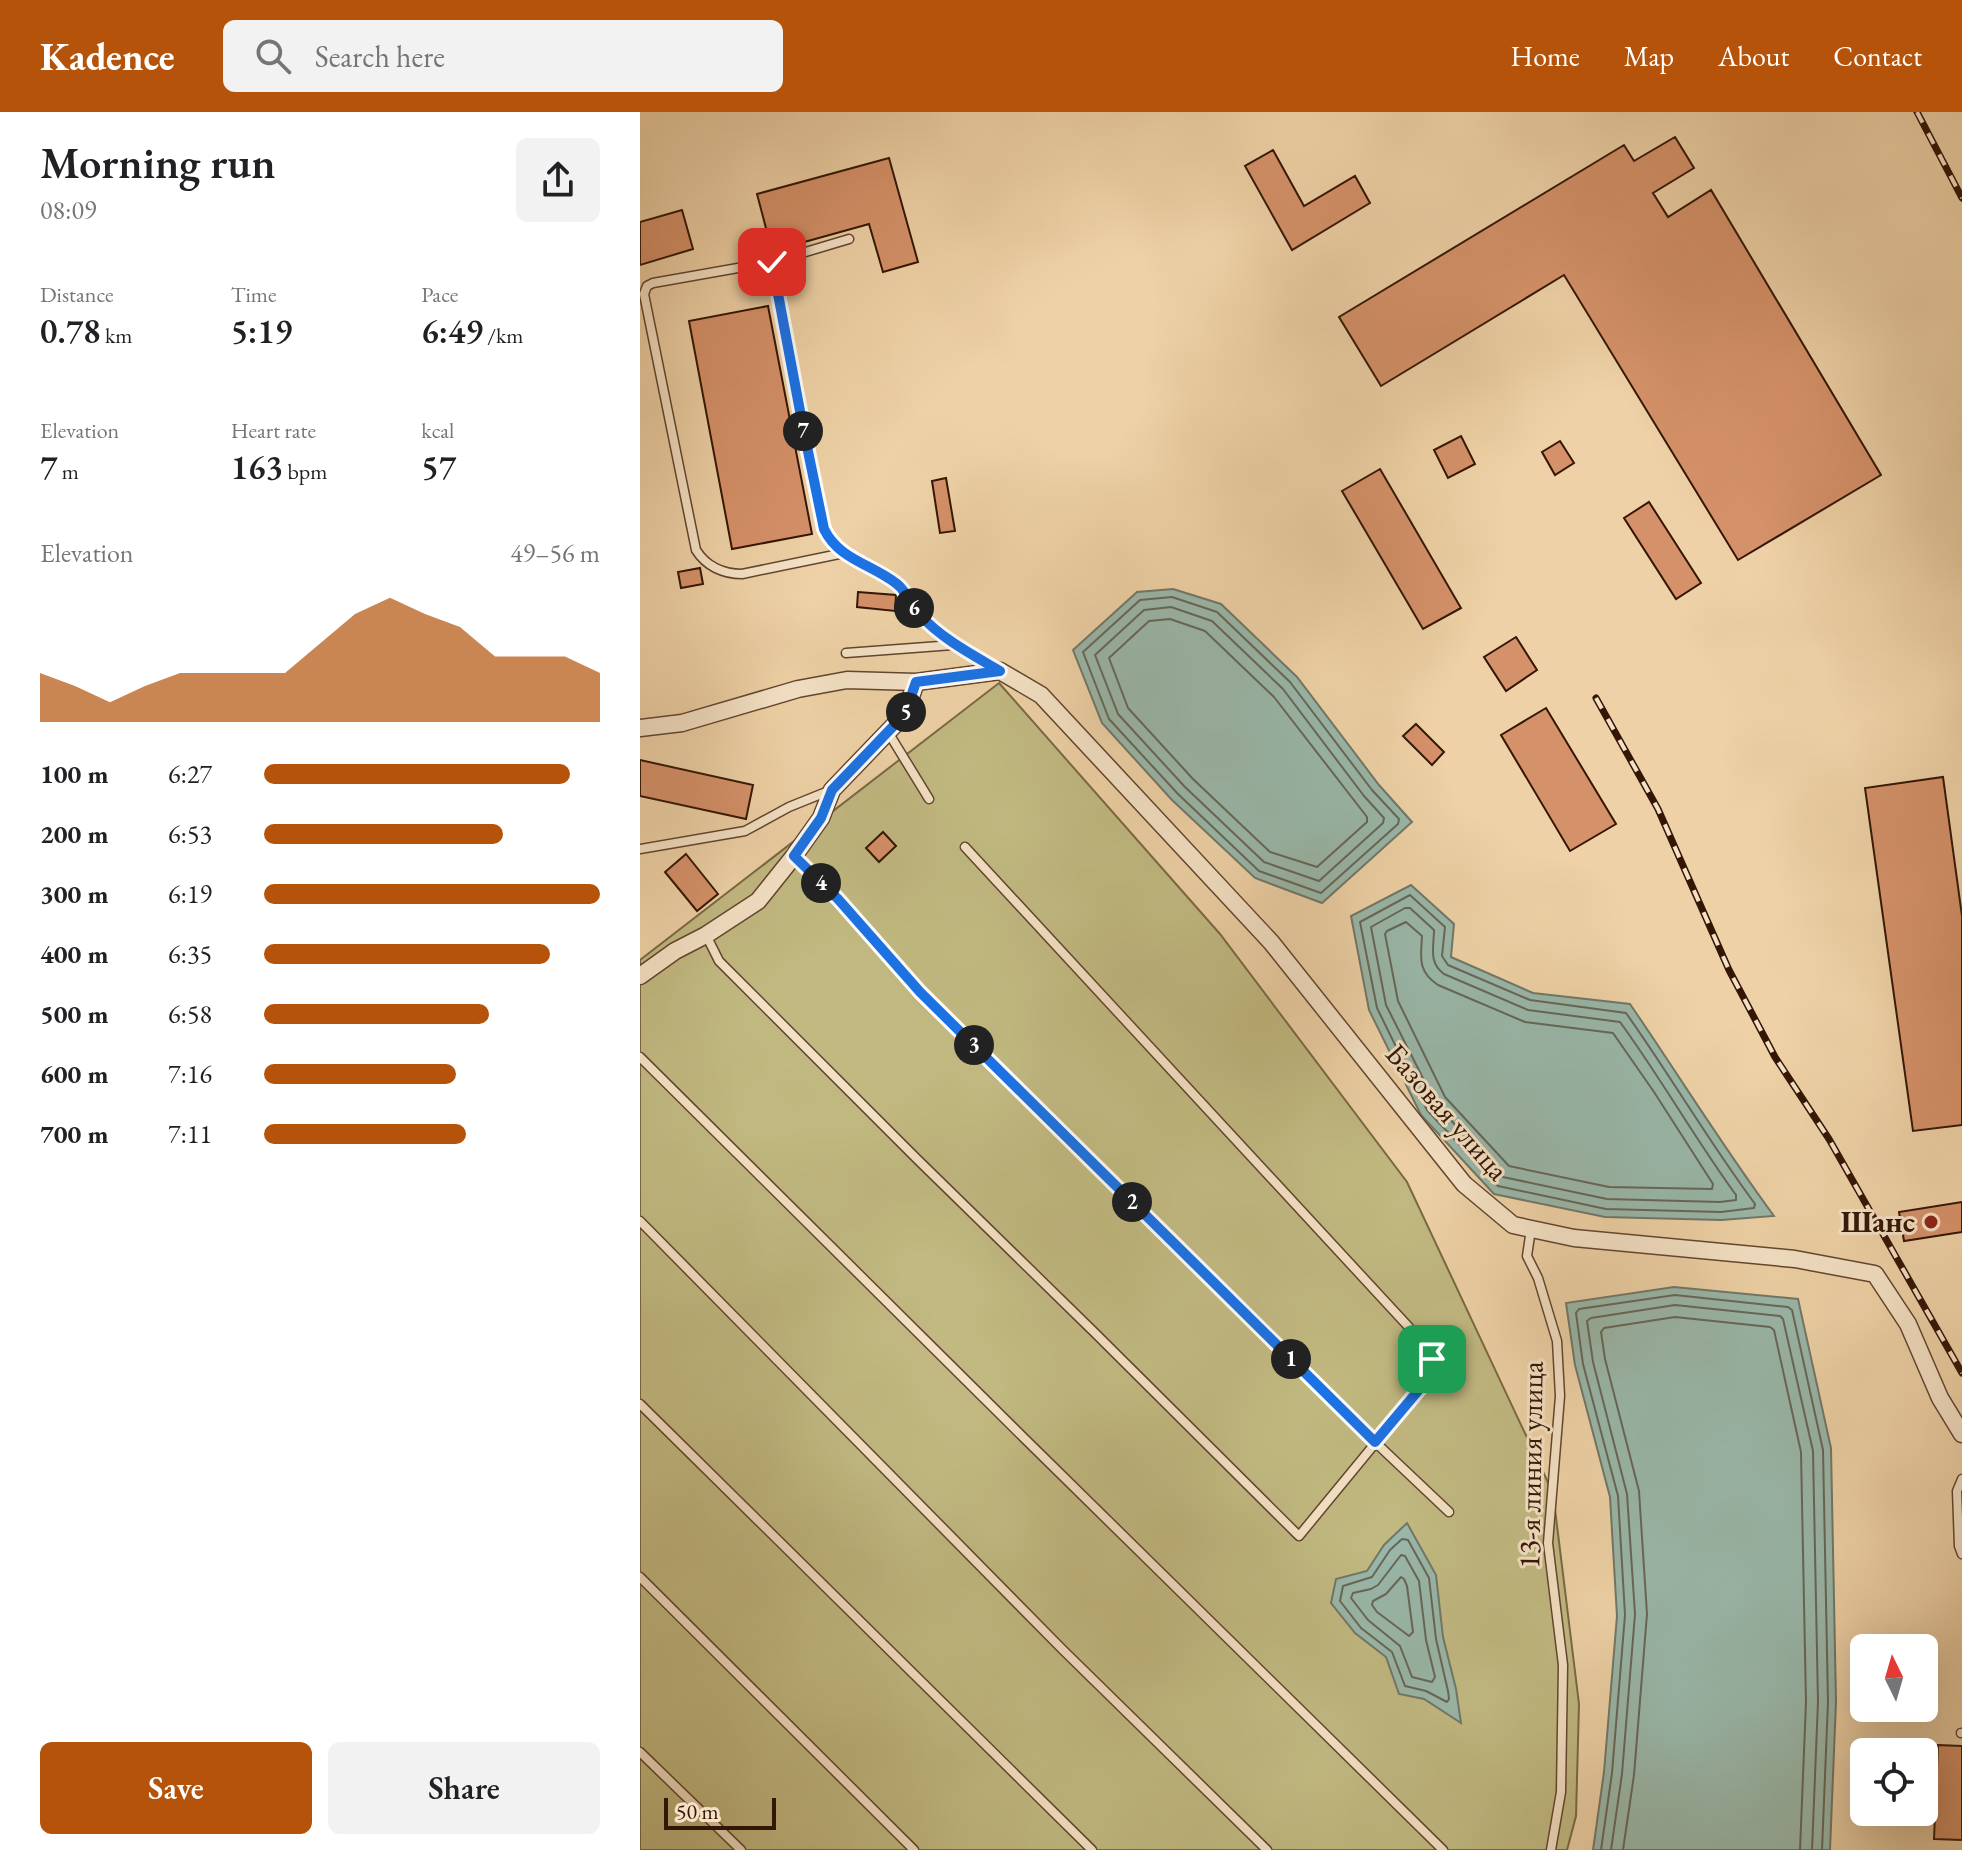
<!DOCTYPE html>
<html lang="en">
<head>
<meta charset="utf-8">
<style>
	:root { --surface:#fff; --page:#f2f2f2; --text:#202124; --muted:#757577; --accent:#b45309 }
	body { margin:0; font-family:"EB Garamond",serif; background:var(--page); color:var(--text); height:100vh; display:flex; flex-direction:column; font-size:30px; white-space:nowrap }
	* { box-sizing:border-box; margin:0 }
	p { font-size:26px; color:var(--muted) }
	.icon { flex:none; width:44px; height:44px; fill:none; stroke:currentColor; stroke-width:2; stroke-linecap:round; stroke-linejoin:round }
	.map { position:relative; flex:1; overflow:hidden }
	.sheet { display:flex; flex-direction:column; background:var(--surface); width:640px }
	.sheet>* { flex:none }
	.needle { width:52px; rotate:355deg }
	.fabs { position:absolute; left:1210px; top:1522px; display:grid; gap:16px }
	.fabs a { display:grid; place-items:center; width:88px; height:88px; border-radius:12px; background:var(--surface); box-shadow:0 8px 32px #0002; font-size:40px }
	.scale { position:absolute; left:24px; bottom:20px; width:112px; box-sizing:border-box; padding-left:8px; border:4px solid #341606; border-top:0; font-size:22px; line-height:28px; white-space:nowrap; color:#341606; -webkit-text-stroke:6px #f4e1c5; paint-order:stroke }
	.pin { position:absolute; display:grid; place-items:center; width:68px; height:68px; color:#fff; margin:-34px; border-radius:16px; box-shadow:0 4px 12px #0006 }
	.km { position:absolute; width:40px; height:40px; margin:-20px; border-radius:50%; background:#222; color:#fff; font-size:22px; line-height:40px; text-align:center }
	.round { display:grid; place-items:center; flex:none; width:84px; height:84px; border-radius:12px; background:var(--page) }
	.head { display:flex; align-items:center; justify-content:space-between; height:136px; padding:0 40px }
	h1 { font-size:44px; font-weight:600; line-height:60px }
	.figures { display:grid; grid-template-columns:repeat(3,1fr); gap:12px; height:136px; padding:8px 40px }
	.figures div { display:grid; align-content:center }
	.figures b { font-size:34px; font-weight:600 }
	.figures small { font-size:22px; font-weight:400 }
	.figures p { font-size:22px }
	.chart { height:224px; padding:16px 40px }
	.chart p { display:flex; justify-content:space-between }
	.chart svg { width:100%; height:144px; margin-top:8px; fill:var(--accent); opacity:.7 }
	.cta { display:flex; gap:16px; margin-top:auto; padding:16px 40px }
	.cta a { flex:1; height:92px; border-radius:12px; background:var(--accent); color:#fff; font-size:32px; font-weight:600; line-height:92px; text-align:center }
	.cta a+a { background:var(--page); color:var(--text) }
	ul { padding:0 40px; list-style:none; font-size:26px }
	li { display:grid; grid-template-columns:128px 96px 1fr; align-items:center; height:60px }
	li i { height:20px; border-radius:10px; background:var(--accent) }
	header { display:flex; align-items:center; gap:48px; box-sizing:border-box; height:112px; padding:0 40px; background:var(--accent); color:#fff }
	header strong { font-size:38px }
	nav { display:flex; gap:44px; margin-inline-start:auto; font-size:28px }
	.search { width:560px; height:72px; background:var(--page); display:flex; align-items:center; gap:20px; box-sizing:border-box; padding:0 28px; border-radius:12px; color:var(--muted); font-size:30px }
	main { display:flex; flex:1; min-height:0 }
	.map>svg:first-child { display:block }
	.green { fill:#c1b981; stroke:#7a6844; stroke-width:2 }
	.water { fill:#99b7a9; stroke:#717768; stroke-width:2 }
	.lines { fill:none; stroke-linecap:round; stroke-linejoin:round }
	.shore { stroke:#666658; stroke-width:2 }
	.building { fill:#d59169; stroke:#341606; stroke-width:2 }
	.service-casing { stroke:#62452e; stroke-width:11 }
	.minor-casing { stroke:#62452e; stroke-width:19 }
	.service { stroke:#f4e1c5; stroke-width:8 }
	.minor { stroke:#f4e1c5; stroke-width:16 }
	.rail-casing { stroke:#341606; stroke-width:7 }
	.rail { stroke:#f4e1c5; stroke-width:4; stroke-dasharray:12; stroke-linecap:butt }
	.route-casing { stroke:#fff; stroke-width:16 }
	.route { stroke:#1a73e8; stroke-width:10 }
	.poi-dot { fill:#8f2418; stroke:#f4e1c5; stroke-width:3 }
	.labels { text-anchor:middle; stroke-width:6; stroke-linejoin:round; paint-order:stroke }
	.street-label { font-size:30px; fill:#341606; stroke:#f4e1c5 }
	.poi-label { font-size:30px; font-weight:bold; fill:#341606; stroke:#f4e1c5; text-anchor:end }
</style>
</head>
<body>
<header>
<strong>Kadence</strong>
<div class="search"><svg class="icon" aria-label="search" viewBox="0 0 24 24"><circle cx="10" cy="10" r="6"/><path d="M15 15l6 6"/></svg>Search here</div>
<nav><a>Home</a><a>Map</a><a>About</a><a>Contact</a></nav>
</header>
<main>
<section class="sheet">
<div class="head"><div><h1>Morning run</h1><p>08:09</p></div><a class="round"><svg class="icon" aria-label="share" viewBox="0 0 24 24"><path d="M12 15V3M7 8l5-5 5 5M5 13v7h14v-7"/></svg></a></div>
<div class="figures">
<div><p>Distance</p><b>0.78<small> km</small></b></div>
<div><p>Time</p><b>5:19</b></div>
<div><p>Pace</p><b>6:49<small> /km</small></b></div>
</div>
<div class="figures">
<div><p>Elevation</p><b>7<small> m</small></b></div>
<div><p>Heart rate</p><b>163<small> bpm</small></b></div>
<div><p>kcal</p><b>57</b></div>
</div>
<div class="chart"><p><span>Elevation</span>49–56 m</p>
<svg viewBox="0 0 160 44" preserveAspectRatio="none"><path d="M0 44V29L10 33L20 38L30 33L40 29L50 29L60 29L70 29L80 20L90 11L100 6L110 11L120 15L130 24L140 24L150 24L160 29V44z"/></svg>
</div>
<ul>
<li><b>100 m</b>6:27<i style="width:91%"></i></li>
<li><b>200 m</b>6:53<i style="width:71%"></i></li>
<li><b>300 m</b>6:19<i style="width:100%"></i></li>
<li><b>400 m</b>6:35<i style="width:85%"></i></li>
<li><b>500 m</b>6:58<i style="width:67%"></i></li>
<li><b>600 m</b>7:16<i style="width:57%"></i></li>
<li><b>700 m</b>7:11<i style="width:60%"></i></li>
</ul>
<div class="cta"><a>Save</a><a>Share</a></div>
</section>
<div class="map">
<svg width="1322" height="1738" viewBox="0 0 1322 1738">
	<rect width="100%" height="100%" fill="#eed1a6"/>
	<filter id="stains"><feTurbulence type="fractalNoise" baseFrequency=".0025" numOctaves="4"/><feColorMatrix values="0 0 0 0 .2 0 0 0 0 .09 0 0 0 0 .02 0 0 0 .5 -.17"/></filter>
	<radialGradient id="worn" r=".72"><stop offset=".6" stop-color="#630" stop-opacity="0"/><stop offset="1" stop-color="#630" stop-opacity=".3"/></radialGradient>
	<!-- green -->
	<path class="green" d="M 359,571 L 580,822 L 767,1070 L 913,1381 L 939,1592 L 936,1704 L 927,1738 L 0,1738 L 0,848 Z"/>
	<!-- water -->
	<path class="water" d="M 533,477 L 581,492 L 657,565 L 739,673 L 772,710 L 682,791 L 615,766 L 532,688 L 462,611 L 433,538 L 497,480 Z
		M 771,773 L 814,812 L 811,845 L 893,881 L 990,892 C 1038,962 1083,1035 1134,1104 L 1081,1108 L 965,1105 L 854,1082 L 781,1003 L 729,898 L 711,804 Z
		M 1034,1175 L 1158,1187 L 1191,1336 L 1196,1590 L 1190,1738 L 953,1738 L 964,1660 L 977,1504 L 970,1385 L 935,1253 L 926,1191 Z
		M 767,1411 L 796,1463 L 803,1525 L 816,1577 L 821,1611 L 784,1587 L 759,1582 L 746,1545 L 715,1521 L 691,1491 L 696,1467 L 727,1459 L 744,1433 Z"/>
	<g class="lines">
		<!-- shore -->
		<path class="shore" d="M 532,485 L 577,500 L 650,570 L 732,678 L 759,707 L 758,712 L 681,781 L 619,759 L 538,682 L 469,607 L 443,540 L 500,488 Z
			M 531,495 L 572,509 L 643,577 L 724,684 L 744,706 L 743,711 L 679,769 L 624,750 L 545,675 L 478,602 L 455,543 L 504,498 Z
			M 530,507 L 565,519 L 634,585 L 727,705 L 727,710 L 677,755 L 630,740 L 553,667 L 488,596 L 469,546 L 509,509 Z
			M 770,783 L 805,815 L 802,844 L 808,853 L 890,888 L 986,901 C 1030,963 1069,1030 1115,1092 L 1114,1096 L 1081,1100 L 966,1097 L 858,1074 L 787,998 L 737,896 L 720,810 Z
			M 765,796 L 770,796 L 794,818 C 794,835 788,850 804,862 L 888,898 L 980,910 C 1021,966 1055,1027 1096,1083 L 1096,1088 L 1080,1090 L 967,1087 L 863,1065 L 796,992 L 746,893 L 731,815 Z
			M 766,810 L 782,824 C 781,845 777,859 798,873 L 885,910 L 973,921 L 1014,980 L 1073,1072 L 1072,1077 L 969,1075 L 869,1054 L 805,985 L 758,889 L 745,822 L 747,819 Z
			M 762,1427 L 768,1428 L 789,1466 L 796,1527 L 808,1579 L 809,1587 L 807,1590 L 786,1579 L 765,1574 L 752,1540 L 721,1516 L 700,1489 L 703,1474 L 732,1465 L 750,1438 Z
			M 761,1443 L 765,1444 L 779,1469 L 786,1528 L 795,1565 L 792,1570 L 772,1565 L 760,1534 L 728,1508 L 711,1486 L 713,1481 L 731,1477 L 738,1473 Z
			M 761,1465 L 764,1467 L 767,1474 L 773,1520 L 769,1524 L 737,1500 L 732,1493 L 733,1489 L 746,1482 Z
			M 961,1738 L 972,1661 L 985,1503 L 978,1384 L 943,1252 L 936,1201 L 939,1197 L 1035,1183 L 1148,1195 L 1152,1198 L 1183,1338 L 1188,1590 L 1182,1738
			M 971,1738 L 982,1662 L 995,1502 L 987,1382 L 953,1250 L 947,1209 L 951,1206 L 1035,1193 L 1140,1204 L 1143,1207 L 1173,1339 L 1178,1590 L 1172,1738
			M 983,1738 L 994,1663 L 1007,1502 L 999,1379 L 965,1247 L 961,1220 L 964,1216 L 1035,1205 L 1130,1215 L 1134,1218 L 1161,1340 L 1166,1590 L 1160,1738"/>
	</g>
	<!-- building -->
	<path class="building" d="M 1035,25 L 1054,56 L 1013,81 L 1028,105 L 1071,78 L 1241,363 L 1098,448 L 924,163 L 741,274 L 699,205 L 984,33 L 994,49 Z
		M 633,38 L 664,94 L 715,64 L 730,91 L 652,138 L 605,54 Z
		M 249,46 L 278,150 L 243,160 L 229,112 L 132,139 L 117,82 Z
		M 42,98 L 53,137 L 0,153 L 0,110 Z
		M 128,194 L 172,422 L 92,437 L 49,209 Z
		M 821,324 L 835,352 L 808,366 L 794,338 Z
		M 920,329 L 934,351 L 915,363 L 902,340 Z
		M 740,357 L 821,496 L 783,517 L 702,379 Z
		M 306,366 L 315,419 L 300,421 L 292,369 Z
		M 1009,390 L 1061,471 L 1036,487 L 984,406 Z
		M 60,456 L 63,472 L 41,476 L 38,460 Z
		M 218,480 L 256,483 L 255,499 L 217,495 Z
		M 876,525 L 897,558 L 866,579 L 844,545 Z
		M 906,596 L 976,712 L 930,739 L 861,623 Z
		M 776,612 L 804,640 L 792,653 L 763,624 Z
		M 0,648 L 113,673 L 106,707 L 0,684 Z
		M 1303,665 L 1322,804 L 1322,1013 L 1273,1019 L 1225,676 Z
		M 243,720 L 256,734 L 239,750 L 226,736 Z
		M 46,742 L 78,782 L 57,799 L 25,760 Z
		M 1322,1090 L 1322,1120 L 1264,1129 L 1259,1100 Z
		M 1298,1633 L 1322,1634 L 1322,1728 L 1294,1727 Z"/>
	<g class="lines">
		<!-- service casing -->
		<g class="service-casing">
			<path id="service" d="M 209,127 L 132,150 L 163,315 L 184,417 C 199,448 234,452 258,473 C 268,481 271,494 280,503 C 303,526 329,541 357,557
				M 132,150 L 13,171 L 7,174 L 4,182 L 56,438 C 66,454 83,462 102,462 L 204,441
				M 206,541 L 313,533
				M 248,620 L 289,687
				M 0,737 L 105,719 L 149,695 L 191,678
				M 154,744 L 198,787 L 280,880 L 735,1330 L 809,1400
				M 66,823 L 79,849 L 277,1047 L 456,1222 L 659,1424 L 793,1261 L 792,1247 L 778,1225 L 325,735
				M 0,945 L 384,1326 L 803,1738
				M 0,1109 L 423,1538 L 627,1738
				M 891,1117 L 887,1144 L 898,1166 L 917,1229 L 920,1284 L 908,1431 L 923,1553 L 921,1680 L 911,1738
				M 0,1292 L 452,1738
				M 1322,1367 L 1317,1379 L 1319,1434 L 1322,1442
				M 0,1465 L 274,1738
				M 1321,1621 L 1322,1621
				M 0,1640 L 101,1738"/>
		</g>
		<!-- minor casing -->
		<g class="minor-casing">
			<path id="minor" d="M 0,616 L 42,611 L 158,577 L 207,568 L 276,570
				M 0,864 L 35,839 L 66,823 L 118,789 L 154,744 L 181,706 L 192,678 L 265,602 L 276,570 L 360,559 L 401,583 L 631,830 L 824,1072 L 873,1113 L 934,1126 L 1155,1147 L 1235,1162 L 1268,1212 L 1300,1286 L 1322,1322"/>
		</g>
		<!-- service -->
		<use href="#service" class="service"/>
		<!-- minor -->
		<use href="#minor" class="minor"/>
		<!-- rail casing -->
		<g class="rail-casing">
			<path id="rail" d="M 1277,0 L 1322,86
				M 956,586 L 1018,697 L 1089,858 L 1135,945 L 1189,1027 L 1322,1261"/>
		</g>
		<!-- rail -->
		<use href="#rail" class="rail"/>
	</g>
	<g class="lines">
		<!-- route casing -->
		<g class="route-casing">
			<path id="route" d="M 132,150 L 163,315 L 184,417 C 199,448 232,452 257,472 C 267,480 271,493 279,502 C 302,527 331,542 360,559 L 276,570 L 265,602 L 192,678 L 181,706 L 154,744 L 198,787 L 280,880 L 735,1330 L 793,1261 L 792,1247"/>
		</g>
		<!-- route -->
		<use href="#route" class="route"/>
	</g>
	<!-- markers -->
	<circle class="poi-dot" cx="1291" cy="1110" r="8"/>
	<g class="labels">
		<!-- street labels -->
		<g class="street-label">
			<text transform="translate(807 1000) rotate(49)" y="10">Базовая улица</text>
			<text transform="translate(891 1353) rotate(-89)" y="10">13-я линия улица</text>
		</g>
		<!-- poi labels -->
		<g class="poi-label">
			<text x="1275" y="1120">Шанс</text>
		</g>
	</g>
	<rect width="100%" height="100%" filter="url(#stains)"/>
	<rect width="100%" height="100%" fill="url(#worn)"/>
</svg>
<div class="fabs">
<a><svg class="needle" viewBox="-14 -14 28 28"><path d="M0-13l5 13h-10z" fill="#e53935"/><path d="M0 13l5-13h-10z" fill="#757577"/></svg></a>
<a><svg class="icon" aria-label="locate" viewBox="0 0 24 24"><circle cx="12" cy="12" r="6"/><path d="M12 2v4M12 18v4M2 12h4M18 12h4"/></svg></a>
</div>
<div class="scale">50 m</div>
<div class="pin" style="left:792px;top:1247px;background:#1e9e55"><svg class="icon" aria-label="arrive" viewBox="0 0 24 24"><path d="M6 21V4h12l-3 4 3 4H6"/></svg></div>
<div class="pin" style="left:132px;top:150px;background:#d93025"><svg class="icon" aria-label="check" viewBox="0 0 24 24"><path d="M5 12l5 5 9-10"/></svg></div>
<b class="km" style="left:651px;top:1247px">1</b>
<b class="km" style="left:492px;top:1090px">2</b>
<b class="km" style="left:334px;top:933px">3</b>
<b class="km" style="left:181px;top:771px">4</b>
<b class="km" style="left:266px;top:600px">5</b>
<b class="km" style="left:274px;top:496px">6</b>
<b class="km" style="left:163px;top:319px">7</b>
</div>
</main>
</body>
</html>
